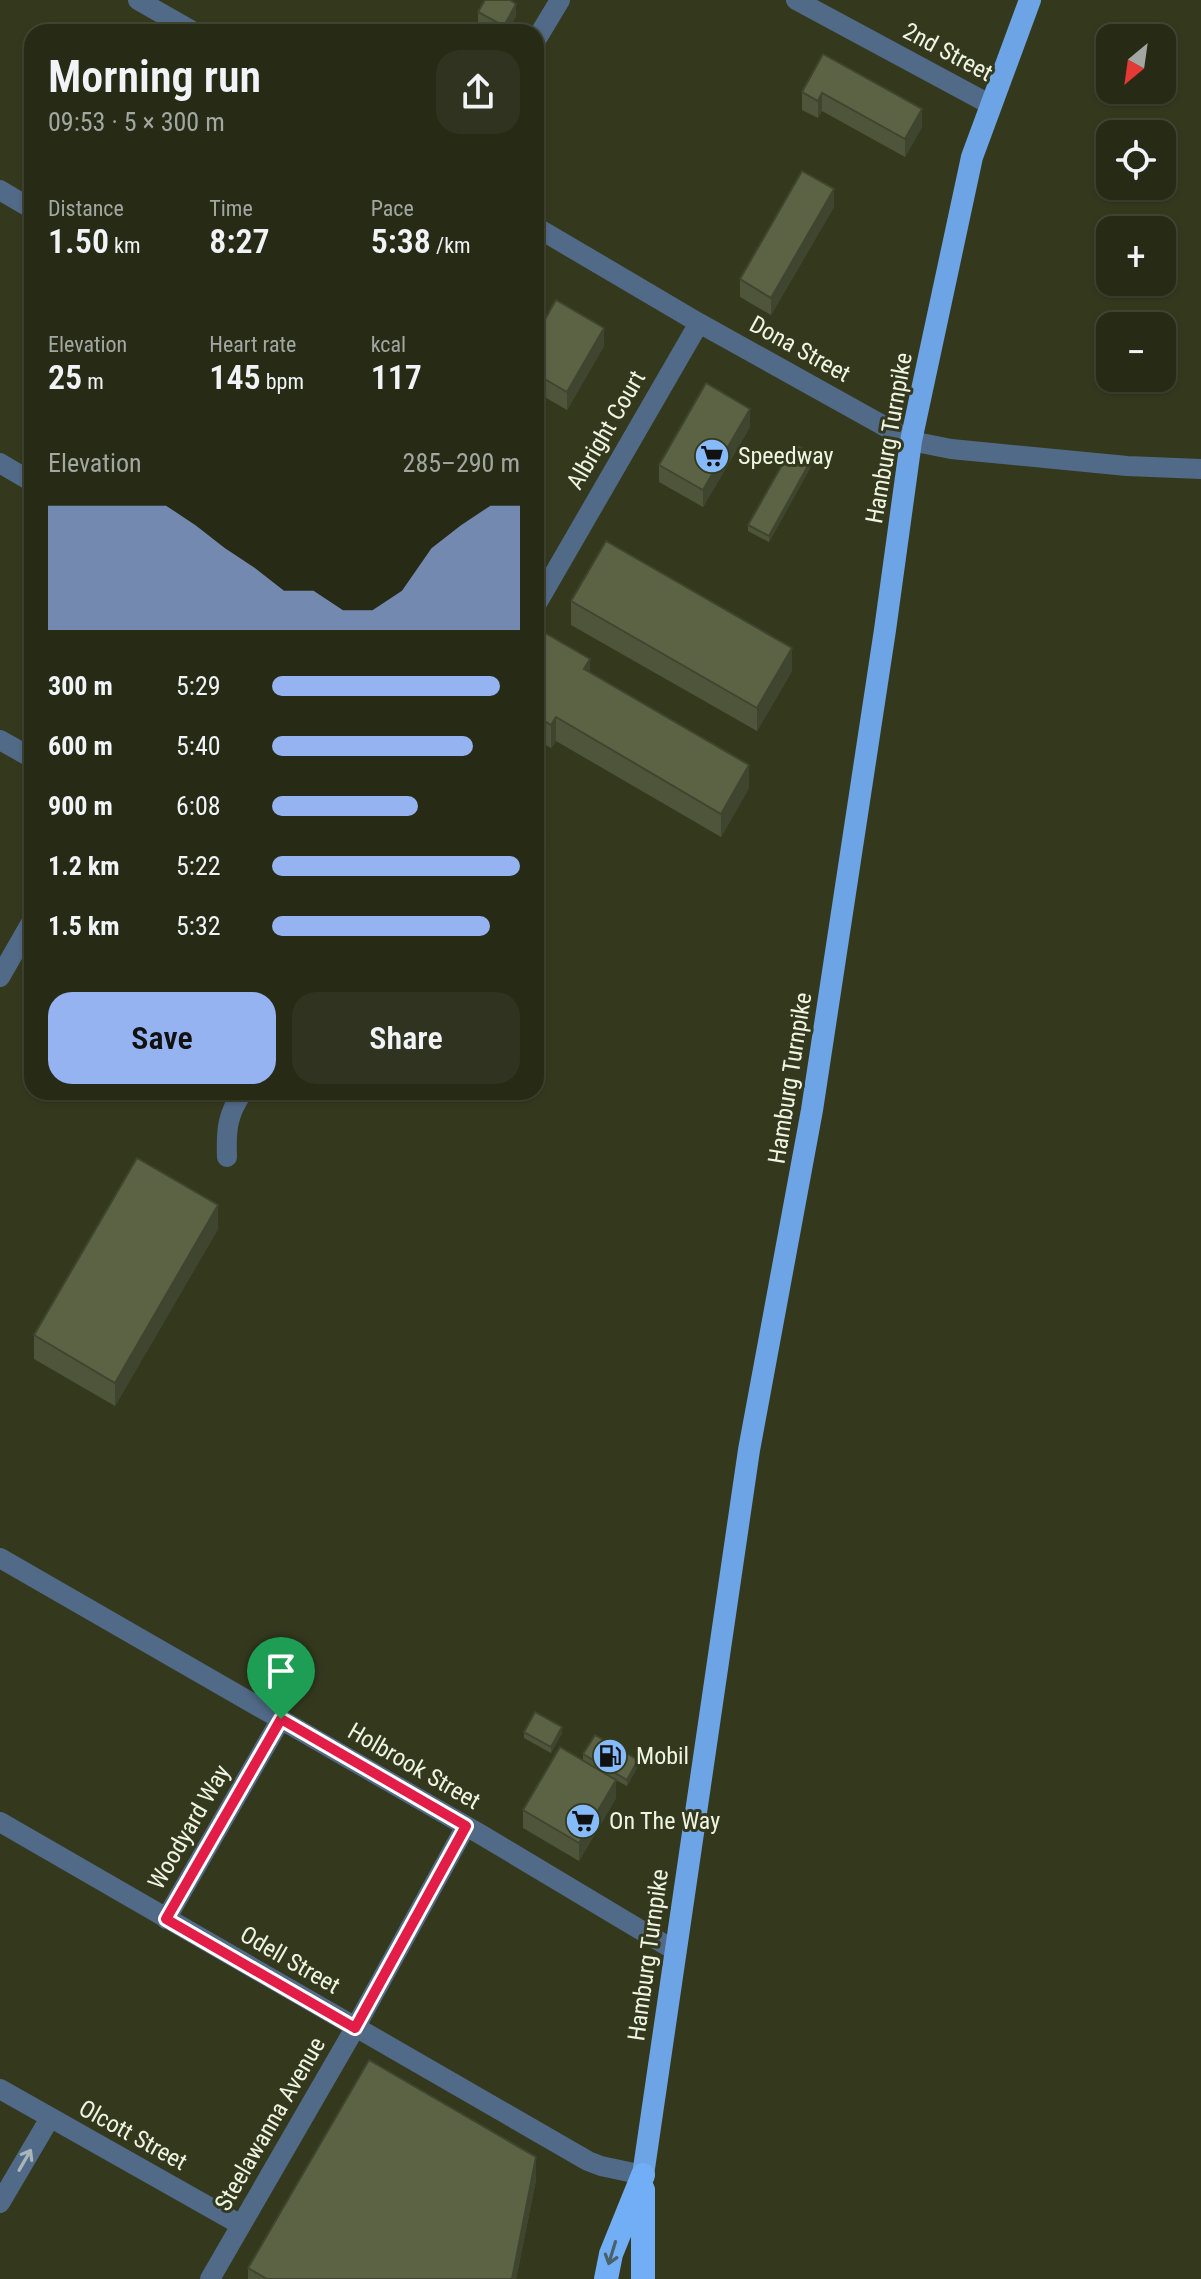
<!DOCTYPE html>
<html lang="en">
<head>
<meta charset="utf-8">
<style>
	:root { --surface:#272b16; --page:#2f331f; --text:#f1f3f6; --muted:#a4a7a1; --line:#434735; --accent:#95b2f1 }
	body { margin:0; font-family:"Roboto Condensed",sans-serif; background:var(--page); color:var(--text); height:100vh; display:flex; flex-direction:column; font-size:30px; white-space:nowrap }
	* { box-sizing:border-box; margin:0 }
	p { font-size:26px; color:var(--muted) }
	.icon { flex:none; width:44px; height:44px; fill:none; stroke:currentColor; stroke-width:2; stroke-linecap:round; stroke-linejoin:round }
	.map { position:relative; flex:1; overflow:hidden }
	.sheet { position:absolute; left:24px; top:24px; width:520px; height:1076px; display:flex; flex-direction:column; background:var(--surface); border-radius:24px; box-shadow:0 2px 6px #0004,0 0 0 2px var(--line) }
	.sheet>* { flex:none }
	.needle { width:52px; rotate:209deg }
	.buttons { position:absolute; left:1096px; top:24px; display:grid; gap:16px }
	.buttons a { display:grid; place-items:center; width:80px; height:80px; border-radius:16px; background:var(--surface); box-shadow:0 2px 6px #0004,0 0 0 2px var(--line); font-size:40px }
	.pin { position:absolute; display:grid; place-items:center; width:68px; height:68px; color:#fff; margin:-82px -34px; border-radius:50% 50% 50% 0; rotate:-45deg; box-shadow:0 0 8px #0007 }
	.pin .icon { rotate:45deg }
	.round { display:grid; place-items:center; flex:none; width:84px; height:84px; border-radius:24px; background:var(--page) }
	.head { display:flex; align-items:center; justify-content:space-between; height:136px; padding:0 24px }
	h1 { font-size:44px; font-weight:600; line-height:60px }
	.figures { display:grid; grid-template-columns:repeat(3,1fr); gap:12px; height:136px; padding:8px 24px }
	.figures div { display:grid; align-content:center }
	.figures b { font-size:34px; font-weight:600 }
	.figures small { font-size:22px; font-weight:400 }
	.figures p { font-size:22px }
	.chart { height:224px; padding:16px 24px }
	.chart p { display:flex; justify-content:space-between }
	.chart svg { width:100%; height:144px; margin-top:8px; fill:var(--accent); opacity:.7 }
	.cta { display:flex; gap:16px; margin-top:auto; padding:16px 24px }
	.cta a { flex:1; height:92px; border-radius:24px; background:var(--accent); color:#111; font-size:32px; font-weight:600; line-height:92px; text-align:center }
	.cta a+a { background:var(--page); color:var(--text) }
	ul { padding:0 24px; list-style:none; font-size:26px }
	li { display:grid; grid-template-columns:128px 96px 1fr; align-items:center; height:60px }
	li i { height:20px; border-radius:10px; background:var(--accent) }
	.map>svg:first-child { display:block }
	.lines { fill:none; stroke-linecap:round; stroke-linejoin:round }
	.minor { stroke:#516a87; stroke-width:20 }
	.trunk { stroke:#6da4e6; stroke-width:22 }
	.motorway { stroke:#71aef5; stroke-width:24 }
	.wall { fill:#4f553b }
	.shaded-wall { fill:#404530 }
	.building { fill:#5c6345; stroke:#404530; stroke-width:2 }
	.oneway { stroke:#a8b6ba }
	.oneway2 { stroke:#496269 }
	.route-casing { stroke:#fff; stroke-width:16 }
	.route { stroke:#e11d48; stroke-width:10 }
	.labels { text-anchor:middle; stroke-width:6; stroke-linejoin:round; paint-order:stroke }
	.street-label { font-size:24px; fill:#f0f4e3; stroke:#34391e }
	.poi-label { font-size:24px; fill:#f0f4e3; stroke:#34391e; text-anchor:start }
</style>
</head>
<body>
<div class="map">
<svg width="1201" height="2279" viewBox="0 0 1201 2279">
	<rect width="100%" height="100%" fill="#34391e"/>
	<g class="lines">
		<!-- minor -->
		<path class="minor" d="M 138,0 L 194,32
			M 796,0 L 991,105
			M 536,40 L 560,0
			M 0,190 L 32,209
			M 536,227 L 699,323 L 911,441 L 951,449 L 1127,466 L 1201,469
			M 0,463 L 32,482
			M 536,605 L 699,323
			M 0,740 L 32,758
			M 0,977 L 32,921
			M 227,1157 C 226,1131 227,1114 243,1092
			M 0,1558 L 480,1834 L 674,1950
			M 0,1822 L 588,2161 L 601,2166 L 643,2175
			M 166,1919 L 281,1719
			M 0,2089 L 241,2225
			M 0,2203 L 50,2118
			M 210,2279 L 355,2028 L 466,1826"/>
		<!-- trunk -->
		<path class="trunk" d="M 643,2175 L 749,1450 L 812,1110 L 885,630 L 911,441 L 972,157 L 1030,0"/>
		<!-- motorway -->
		<path class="motorway" d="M 606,2279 L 611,2254 L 643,2175
			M 643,2279 L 643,2190"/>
	</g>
	<!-- wall -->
	<path class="wall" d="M 478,12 L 516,16 L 507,32 L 493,32 L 478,24 Z
		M 823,54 L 922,127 L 905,157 L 822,111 L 818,118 L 802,110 L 802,92 Z
		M 834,207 L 771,315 L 740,297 L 740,279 Z
		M 536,335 L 604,346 L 567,410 L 536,392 Z
		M 750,427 L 703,507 L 659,482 L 659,465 Z
		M 814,461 L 769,542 L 748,531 L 748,525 Z
		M 571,601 L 792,671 L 757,731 L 571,625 Z
		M 536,649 L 590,672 L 749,788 L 721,837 L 556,741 L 551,748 L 536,740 Z
		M 218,1229 L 115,1406 L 34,1359 L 34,1335 Z
		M 524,1732 L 562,1733 L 551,1753 L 524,1738 Z
		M 583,1754 L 638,1766 L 627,1786 L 616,1780 L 616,1798 L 579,1861 L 523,1828 L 523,1810 L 583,1760 Z
		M 536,2180 L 516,2279 L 248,2279 L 248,2268 Z"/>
	<!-- shaded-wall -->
	<path class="shaded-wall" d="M 516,4 L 516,16 L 507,32 L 504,32 L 504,26 Z
		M 822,93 L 822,111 L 818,118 L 818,101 Z
		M 922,109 L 922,127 L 905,157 L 905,139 Z
		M 834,189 L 834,207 L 771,315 L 771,298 Z
		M 604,328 L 604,346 L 567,410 L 567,392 Z
		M 750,409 L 750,427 L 703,507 L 703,490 Z
		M 814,455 L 814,461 L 769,542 L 769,536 Z
		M 792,648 L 792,671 L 757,731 L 757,708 Z
		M 590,659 L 590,682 L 584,669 Z
		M 556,717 L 556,741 L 551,748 L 551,725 Z
		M 749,765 L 749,788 L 721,837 L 721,814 Z
		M 546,840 L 546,858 L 536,876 L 536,858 Z
		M 218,1205 L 218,1229 L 115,1406 L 115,1383 Z
		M 562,1727 L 562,1733 L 551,1753 L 551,1747 Z
		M 638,1760 L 638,1766 L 627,1786 L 627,1780 Z
		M 616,1780 L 616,1798 L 579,1861 L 579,1843 Z
		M 536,2157 L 536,2180 L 516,2279 L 512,2279 Z"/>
	<!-- building -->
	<path class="building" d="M 485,0 L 510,0 L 516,4 L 504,26 L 478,12 Z
		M 823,54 L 922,109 L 905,139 L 822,93 L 818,101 L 802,92 Z
		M 802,171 L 834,189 L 771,298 L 740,279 Z
		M 556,300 L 604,328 L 567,392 L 536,374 L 536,335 Z
		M 706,383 L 750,409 L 703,490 L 659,465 Z
		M 794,444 L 814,455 L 769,536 L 748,525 Z
		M 606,541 L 792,648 L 757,708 L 571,601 Z
		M 545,633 L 590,659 L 584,669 L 749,765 L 721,814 L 556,717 L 551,725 L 536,716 L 536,649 Z
		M 536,835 L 546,840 L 536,858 Z
		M 137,1158 L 218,1205 L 115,1383 L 34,1335 Z
		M 535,1712 L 562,1727 L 551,1747 L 524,1732 Z
		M 595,1735 L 638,1760 L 627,1780 L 583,1754 Z
		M 560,1747 L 616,1780 L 579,1843 L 523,1810 Z
		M 369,2060 L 536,2157 L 512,2279 L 267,2279 L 248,2268 Z"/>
	<!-- one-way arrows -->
	<defs><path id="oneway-shaft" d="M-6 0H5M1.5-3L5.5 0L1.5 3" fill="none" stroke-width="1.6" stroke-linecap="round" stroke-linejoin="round" transform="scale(2)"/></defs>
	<use class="oneway" href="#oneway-shaft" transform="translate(25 2160) rotate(-60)"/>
	<use class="oneway2" href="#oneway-shaft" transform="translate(612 2253) rotate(107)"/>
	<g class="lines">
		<!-- route casing -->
		<g class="route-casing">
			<path id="route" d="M 281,1719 L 466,1826 L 355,2028 L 166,1919 Z"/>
		</g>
		<!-- route -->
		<use href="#route" class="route"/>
	</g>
	<!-- icons -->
	<defs>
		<g id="supermarket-disc" transform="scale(1.8)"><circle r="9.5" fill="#85bbfb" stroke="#34391e"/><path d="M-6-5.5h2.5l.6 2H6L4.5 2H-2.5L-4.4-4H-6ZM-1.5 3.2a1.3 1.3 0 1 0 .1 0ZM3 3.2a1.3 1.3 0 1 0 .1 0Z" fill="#111"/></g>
		<g id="fuel-disc" transform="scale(1.8)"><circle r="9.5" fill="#85bbfb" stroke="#34391e"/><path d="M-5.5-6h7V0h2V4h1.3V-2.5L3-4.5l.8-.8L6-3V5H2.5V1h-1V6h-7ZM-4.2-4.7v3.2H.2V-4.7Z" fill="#111"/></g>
	</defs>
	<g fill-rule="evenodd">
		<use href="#supermarket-disc" x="712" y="456"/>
		<use href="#fuel-disc" x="610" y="1756"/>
		<use href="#supermarket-disc" x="583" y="1821"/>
	</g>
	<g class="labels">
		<!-- street labels -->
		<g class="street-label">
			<text transform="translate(948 52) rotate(28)" y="8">2nd Street</text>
			<text transform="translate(800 349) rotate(29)" y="8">Dona Street</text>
			<text transform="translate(606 430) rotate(-60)" y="8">Albright Court</text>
			<text transform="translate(889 438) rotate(-80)" y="8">Hamburg Turnpike</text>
			<text transform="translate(790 1078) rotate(-81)" y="8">Hamburg Turnpike</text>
			<text transform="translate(414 1766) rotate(30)" y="8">Holbrook Street</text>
			<text transform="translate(189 1827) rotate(-60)" y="8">Woodyard Way</text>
			<text transform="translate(648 1955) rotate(-82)" y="8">Hamburg Turnpike</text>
			<text transform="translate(290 1960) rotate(30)" y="8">Odell Street</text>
			<text transform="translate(270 2124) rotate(-60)" y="8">Steelawanna Avenue</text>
			<text transform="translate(133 2135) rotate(29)" y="8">Olcott Street</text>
		</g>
		<!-- poi labels -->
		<g class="poi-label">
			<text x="738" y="464">Speedway</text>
			<text x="636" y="1764">Mobil</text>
			<text x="609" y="1829">On The Way</text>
		</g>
	</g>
</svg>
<div class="buttons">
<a><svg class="needle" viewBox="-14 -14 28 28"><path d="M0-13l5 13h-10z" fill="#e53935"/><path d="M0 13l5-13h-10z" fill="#a4a7a1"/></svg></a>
<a><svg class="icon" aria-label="locate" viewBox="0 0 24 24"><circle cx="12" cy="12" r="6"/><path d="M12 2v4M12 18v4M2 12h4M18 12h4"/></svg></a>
<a>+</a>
<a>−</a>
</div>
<div class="pin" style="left:281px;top:1719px;background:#1e9e55"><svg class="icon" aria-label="arrive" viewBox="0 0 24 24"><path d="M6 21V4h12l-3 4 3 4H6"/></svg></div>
<section class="sheet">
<div class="head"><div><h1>Morning run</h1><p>09:53 · 5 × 300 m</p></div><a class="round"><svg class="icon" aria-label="share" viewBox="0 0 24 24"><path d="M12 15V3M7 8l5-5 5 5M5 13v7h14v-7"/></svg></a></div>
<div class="figures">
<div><p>Distance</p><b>1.50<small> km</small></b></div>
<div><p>Time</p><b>8:27</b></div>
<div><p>Pace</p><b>5:38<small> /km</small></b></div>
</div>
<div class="figures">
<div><p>Elevation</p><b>25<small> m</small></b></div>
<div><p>Heart rate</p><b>145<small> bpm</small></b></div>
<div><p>kcal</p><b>117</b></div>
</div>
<div class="chart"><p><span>Elevation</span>285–290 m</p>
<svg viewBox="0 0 160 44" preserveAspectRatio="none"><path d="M0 44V6L10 6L20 6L30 6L40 6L50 12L60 19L70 25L80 32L90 32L100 38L110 38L120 32L130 19L140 12L150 6L160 6V44z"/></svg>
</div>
<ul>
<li><b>300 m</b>5:29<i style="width:92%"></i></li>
<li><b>600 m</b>5:40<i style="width:81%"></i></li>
<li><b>900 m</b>6:08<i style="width:59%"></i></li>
<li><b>1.2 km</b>5:22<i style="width:100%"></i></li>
<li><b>1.5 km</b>5:32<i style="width:88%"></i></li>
</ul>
<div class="cta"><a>Save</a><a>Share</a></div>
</section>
</div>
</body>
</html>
